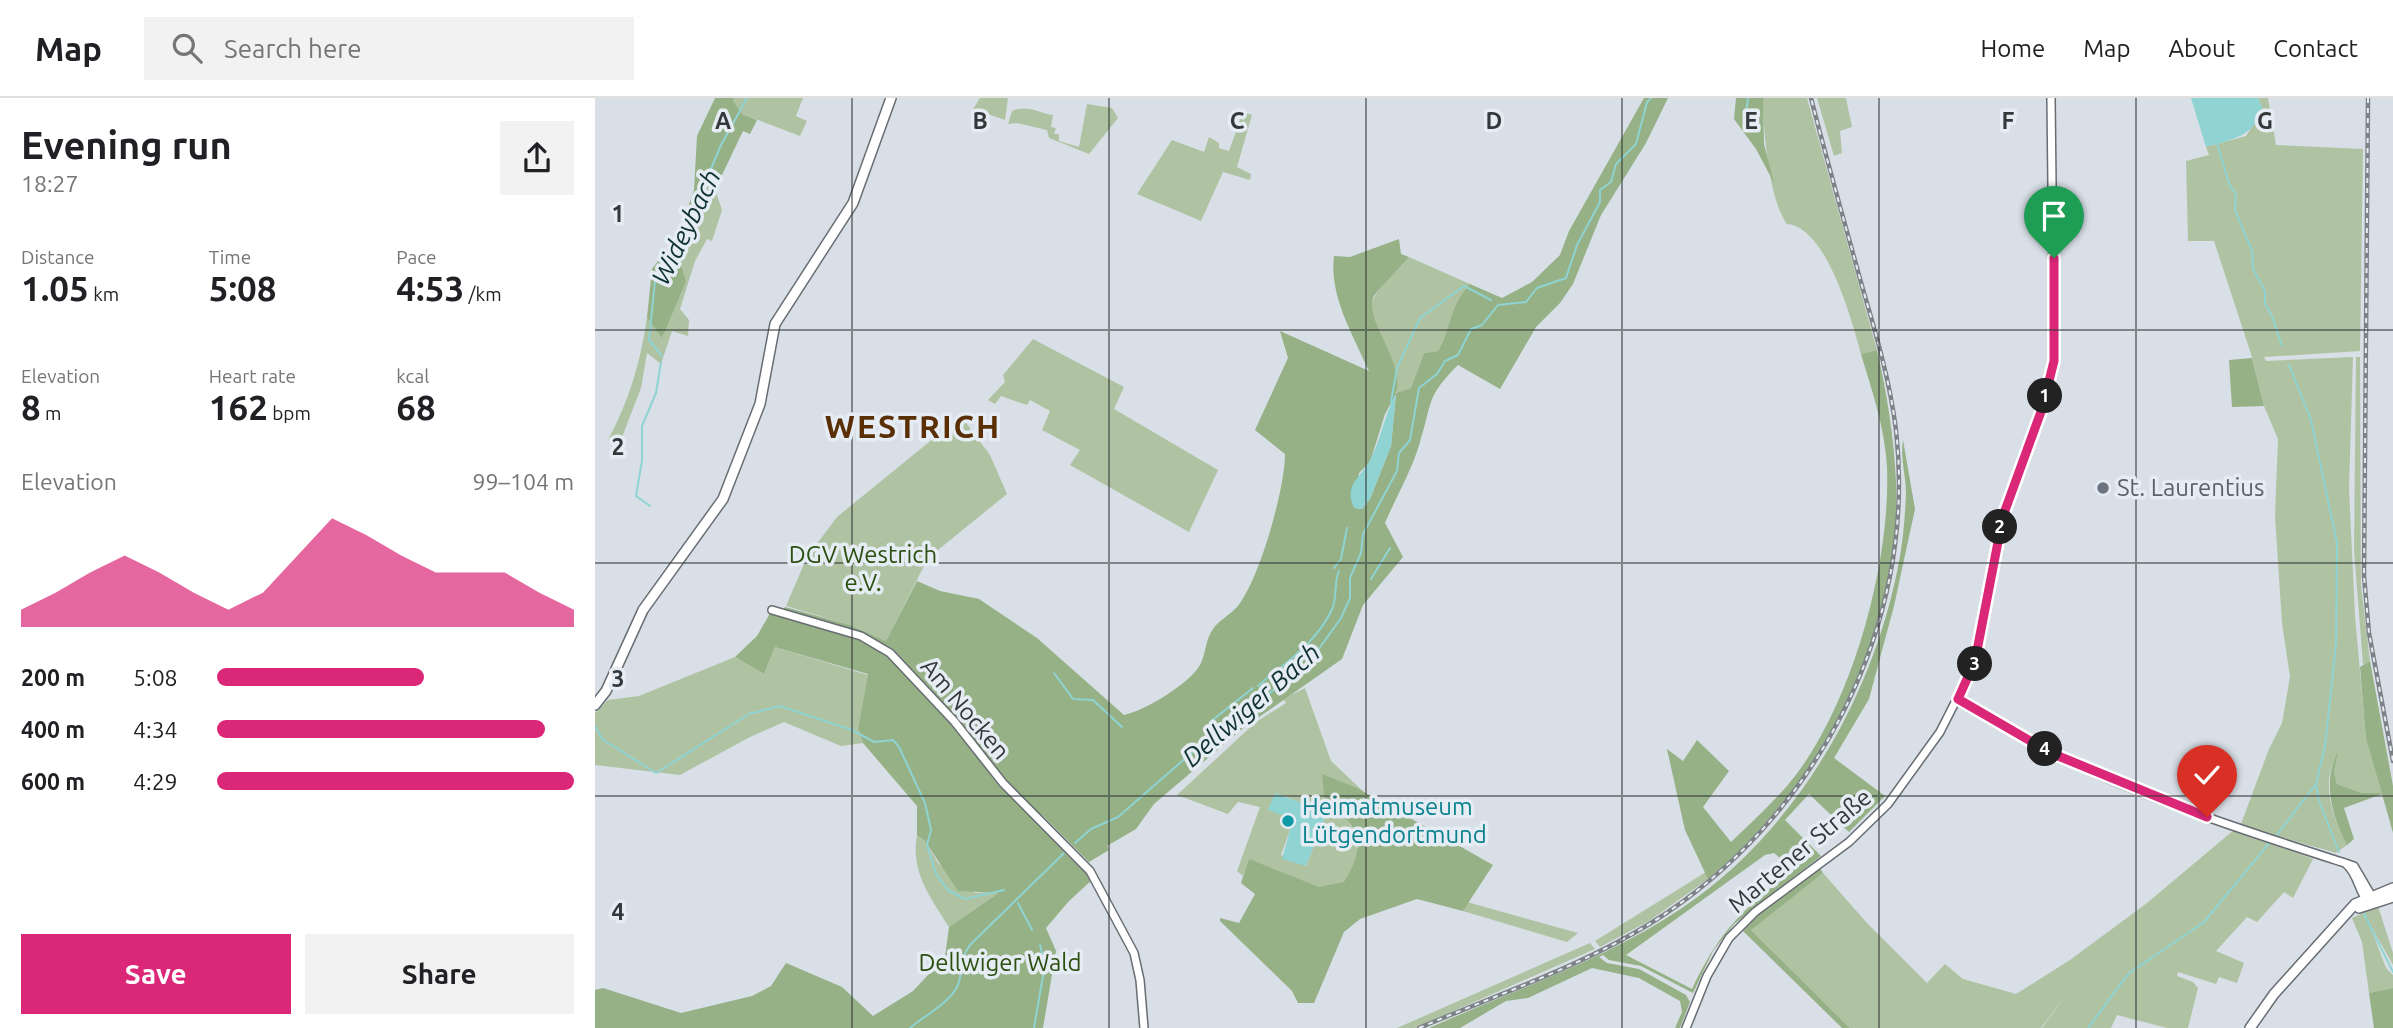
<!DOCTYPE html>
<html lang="en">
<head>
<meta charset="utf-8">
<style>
	:root { --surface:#fff; --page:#f2f2f2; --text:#202124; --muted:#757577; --line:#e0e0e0; --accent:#db2777 }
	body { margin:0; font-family:Ubuntu,sans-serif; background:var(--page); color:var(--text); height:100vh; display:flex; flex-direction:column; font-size:26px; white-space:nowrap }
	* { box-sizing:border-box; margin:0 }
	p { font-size:23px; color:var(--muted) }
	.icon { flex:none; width:38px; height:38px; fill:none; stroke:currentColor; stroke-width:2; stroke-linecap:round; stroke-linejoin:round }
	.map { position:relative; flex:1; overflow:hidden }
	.panel { display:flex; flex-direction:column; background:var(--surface); width:595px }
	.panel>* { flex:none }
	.pin { position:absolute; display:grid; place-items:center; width:60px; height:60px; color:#fff; margin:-72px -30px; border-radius:50% 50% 50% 0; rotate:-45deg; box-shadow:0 0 7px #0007 }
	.pin .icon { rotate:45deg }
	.km { position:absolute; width:35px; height:35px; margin:-18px; border-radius:50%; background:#222; color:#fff; font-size:19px; line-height:35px; text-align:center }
	.round { display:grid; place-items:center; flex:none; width:74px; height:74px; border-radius:0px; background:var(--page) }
	.headline { display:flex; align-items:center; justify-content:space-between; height:119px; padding:0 21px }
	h1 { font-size:38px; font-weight:700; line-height:52px }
	.figures { display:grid; grid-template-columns:repeat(3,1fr); gap:10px; height:119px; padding:7px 21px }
	.figures div { display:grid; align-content:center }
	.figures b { font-size:35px; font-weight:700 }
	.figures small { font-size:19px; font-weight:400 }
	.figures p { font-size:19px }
	.chart { height:196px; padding:14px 21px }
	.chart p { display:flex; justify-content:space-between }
	.chart svg { width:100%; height:126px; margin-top:7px; fill:var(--accent); opacity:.7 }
	.cta { display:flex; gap:14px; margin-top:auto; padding:14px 21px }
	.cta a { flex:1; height:80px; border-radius:0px; background:var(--accent); color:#fff; font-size:28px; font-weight:700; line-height:80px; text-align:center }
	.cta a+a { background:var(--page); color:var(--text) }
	ul { padding:0 21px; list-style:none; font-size:23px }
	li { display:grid; grid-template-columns:112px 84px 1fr; align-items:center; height:52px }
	li i { height:18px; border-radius:9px; background:var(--accent) }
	header { display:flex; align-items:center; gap:42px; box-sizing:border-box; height:98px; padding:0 35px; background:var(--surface); border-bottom:2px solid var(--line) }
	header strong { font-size:33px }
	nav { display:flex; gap:38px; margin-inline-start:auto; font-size:24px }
	.search { width:490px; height:63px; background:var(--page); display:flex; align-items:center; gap:18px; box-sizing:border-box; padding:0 24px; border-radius:0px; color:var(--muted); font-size:26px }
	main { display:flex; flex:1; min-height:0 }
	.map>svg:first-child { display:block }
	.green { fill:#afc3a3; fill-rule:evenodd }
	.forest { fill:#95b185; fill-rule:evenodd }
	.water { fill:#8fd3d2 }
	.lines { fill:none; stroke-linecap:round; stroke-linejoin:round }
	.stream { stroke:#8fd3d2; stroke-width:2 }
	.minor-casing { stroke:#676d73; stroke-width:10 }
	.major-casing { stroke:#676d73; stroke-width:12 }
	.minor { stroke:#fff; stroke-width:7 }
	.major { stroke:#fff; stroke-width:9 }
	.rail-casing { stroke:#7d8287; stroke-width:4.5 }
	.rail { stroke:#e5ecf3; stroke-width:2; stroke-dasharray:5; stroke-linecap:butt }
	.route-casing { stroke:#fff; stroke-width:14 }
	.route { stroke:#db2777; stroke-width:9 }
	.grid { fill:none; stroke:#35383b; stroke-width:2; stroke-opacity:0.55 }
	.worship-dot { fill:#6b7280; stroke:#e5ecf3; stroke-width:2.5 }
	.culture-dot { fill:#0f9aa8; stroke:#e5ecf3; stroke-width:2.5 }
	.labels { text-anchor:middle; stroke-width:7; stroke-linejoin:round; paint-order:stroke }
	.worship-label { font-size:24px; fill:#5b616d; stroke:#e5ecf3; text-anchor:start }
	.park-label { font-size:24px; fill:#2d5011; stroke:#e5ecf3 }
	.street-label { font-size:24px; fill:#35383b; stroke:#e5ecf3 }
	.culture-label { font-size:24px; fill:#0d838f; stroke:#e5ecf3; text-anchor:start }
	.water-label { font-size:26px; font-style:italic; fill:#133; stroke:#e5ecf3 }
	.district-label { font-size:32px; font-weight:bold; letter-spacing:2px; fill:#5a2f06; stroke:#e5ecf3 }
	.grid-label { font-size:23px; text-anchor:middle; font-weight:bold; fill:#35383b; stroke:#e5ecf3; stroke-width:7; stroke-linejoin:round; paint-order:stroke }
</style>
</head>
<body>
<header>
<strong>Map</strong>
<div class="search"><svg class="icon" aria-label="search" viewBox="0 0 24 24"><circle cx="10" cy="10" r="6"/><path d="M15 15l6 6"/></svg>Search here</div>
<nav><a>Home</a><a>Map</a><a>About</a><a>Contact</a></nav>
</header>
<main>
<section class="panel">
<div class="headline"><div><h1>Evening run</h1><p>18:27</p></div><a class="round"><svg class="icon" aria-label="share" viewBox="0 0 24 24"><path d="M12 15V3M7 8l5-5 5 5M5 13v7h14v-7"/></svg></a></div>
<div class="figures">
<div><p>Distance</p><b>1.05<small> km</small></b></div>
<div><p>Time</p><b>5:08</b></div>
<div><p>Pace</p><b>4:53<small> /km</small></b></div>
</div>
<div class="figures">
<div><p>Elevation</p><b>8<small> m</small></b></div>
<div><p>Heart rate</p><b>162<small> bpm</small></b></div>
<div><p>kcal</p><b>68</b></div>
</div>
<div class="chart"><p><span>Elevation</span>99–104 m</p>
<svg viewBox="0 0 160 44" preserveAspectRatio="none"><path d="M0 44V38L10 32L20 25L30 19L40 25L50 32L60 38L70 32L80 19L90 6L100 12L110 19L120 25L130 25L140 25L150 32L160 38V44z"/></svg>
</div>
<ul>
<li><b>200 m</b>5:08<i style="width:58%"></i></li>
<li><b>400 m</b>4:34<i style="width:92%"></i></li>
<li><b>600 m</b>4:29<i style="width:100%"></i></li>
</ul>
<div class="cta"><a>Save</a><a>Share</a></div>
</section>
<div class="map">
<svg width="1798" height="930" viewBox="0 0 1798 930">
	<rect width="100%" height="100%" fill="#d8dfe6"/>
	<!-- green -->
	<path class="green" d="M 139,0 L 208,0 L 201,18 L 212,23 L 205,38 L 147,16 L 137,3 Z
		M 385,0 L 413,0 L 410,22 L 378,11 Z
		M 1168,0 L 1212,0 L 1282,252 L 1266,256 C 1257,223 1232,129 1192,126 C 1174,103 1168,30 1168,0 Z
		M 1222,0 L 1251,0 L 1257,29 L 1245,33 L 1247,55 L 1239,58 Z
		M 1663,0 L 1673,0 L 1681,47 L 1768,51 L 1765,253 L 1669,259 L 1671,263 L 1758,259 L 1754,390 L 1760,518 L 1771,641 L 1788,696 L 1767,695 L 1742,686 L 1739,674 L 1742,658 C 1725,684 1738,722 1752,747 L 1741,755 L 1689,740 L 1680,747 L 1718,761 L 1698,800 L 1689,794 L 1662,824 L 1652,819 L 1621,853 L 1649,865 L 1642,885 L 1624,879 L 1621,886 L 1583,874 L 1582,878 L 1598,884 L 1603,890 L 1593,930 L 1572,930 L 1522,917 L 1516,930 L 1447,930 L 1475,892 L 1446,930 L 1255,930 L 1155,831 L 1228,775 L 1272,825 L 1332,885 L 1350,866 L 1368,881 L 1421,896 L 1475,862 L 1552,805 L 1646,726 L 1674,651 L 1687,625 L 1695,579 L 1687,525 L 1680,418 L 1683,341 L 1669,308 L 1657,259 L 1619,143 L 1593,143 L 1591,63 L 1614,57 L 1611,49 L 1651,38 L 1668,12 Z
		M 492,6 L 517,10 L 523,20 L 494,56 L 454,40 L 452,32 L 422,25 L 413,26 L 417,13 C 433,6 444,15 458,17 L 456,29 L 461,30 L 459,36 L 464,36 L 464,43 L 484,49 Z
		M 648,14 L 657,17 L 642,69 L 656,76 L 655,82 L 628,74 L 606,123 L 542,96 L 577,42 L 609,54 L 614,39 L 624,45 L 624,50 L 634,53 Z
		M 127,77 L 120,91 L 127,112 L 117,143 L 112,141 L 100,163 L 85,211 L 94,222 L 93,238 L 77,233 L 66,266 L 52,255 L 46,290 L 24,347 L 13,342 C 34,303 46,263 52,219 L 68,239 L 85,165 L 97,134 L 99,117 L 111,95 L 113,82 Z
		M 814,159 L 875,186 C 853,209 857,229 843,253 L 829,255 L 816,290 L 802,295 L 776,209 C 779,190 802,175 814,159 Z
		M 438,241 L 529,289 L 519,311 L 623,372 L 594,434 L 475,367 L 485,352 L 447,332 L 455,313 L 435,302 L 432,307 L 406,298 L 400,306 L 393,302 L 410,284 L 408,277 Z
		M 1761,259 L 1765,259 L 1766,487 L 1775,563 L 1768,567 L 1759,452 Z
		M 366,318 L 395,357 L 412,396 L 333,460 L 291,543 L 255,527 L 191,508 L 212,459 L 242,419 Z
		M 180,549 L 273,577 L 263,630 L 268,645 L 246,648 L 189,624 L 155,639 L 85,677 L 0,667 L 0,615 L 13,602 L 44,598 L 140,559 L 169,576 Z
		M 710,590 L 736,663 L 770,695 L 728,677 L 760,735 L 763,762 L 749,785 L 724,790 L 654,762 L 648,778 L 642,773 L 665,709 L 643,704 L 633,716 L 582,697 L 661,624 L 691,605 L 688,601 ZM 688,697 L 731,717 L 711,768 L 686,757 L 699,721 Z
		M 322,737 L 330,743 L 343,765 L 380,795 L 404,794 L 354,829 C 336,800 315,774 322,737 Z
		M 1111,774 L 1113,781 L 1054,823 L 1005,849 L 1000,843 Z
		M 872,804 L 983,835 L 972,844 L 868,813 Z
		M 1783,808 L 1798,855 L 1798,867 L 1774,825 L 1791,870 L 1798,877 L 1798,890 L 1774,895 L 1767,844 L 1757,820 Z
		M 995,845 L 1000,851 L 820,930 L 802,930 Z"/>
	<!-- forest -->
	<path class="forest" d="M 120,0 L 139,0 L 138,3 L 147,16 L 162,22 L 155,36 L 148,33 L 127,77 L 113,82 L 85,165 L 91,183 L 67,240 L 52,219 L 57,171 L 84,136 L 99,92 L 102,38 Z
		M 1049,0 L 1073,0 L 1051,45 L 1006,117 L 978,186 L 965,205 L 941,229 L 905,291 L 863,267 C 830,300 838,304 825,344 C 817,372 801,399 790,425 L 808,459 L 768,507 L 747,561 L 647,631 L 559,706 L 541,731 L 512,748 L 514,752 L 494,764 L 447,717 L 442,721 L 497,782 L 474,803 L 451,830 L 461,853 L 448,930 L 0,930 L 0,892 L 8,890 L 86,915 L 157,898 L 176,888 L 191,865 L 247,889 L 278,918 L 318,893 L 350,859 L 354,829 L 403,795 L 363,793 L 330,743 L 322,737 L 322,708 L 268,645 L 263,630 L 273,576 L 180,549 L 169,576 L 140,559 L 162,538 L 177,512 L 185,515 L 190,509 L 255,527 L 291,543 L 322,483 L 345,493 L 384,501 L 442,540 L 529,617 C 551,612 594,586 605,567 C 611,556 610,542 618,531 C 624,522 635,517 642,509 C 664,483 690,391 690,356 L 660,332 L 693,260 L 685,233 L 774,273 C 758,237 734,198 739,158 L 755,159 L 804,141 L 806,156 L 814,159 C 807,168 779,195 778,200 C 770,223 810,264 801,295 L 816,290 L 829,255 L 843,253 C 857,229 853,209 875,186 L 907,200 L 937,184 L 965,157 L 974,133 ZM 801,296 L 796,348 L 775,401 L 767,411 L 759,410 L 764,375 L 775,364 L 790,316 Z
		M 1141,0 L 1168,0 L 1169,46 L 1179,85 L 1161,51 L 1139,21 Z
		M 1282,252 C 1292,296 1299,339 1301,384 C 1308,535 1226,686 1113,781 L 1090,732 L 1072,651 L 1088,663 L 1102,642 L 1134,673 L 1108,709 L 1136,744 C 1155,726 1175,707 1192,688 C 1256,613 1296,466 1292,369 C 1290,330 1277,293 1266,256 Z
		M 1657,260 L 1669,308 L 1637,309 L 1634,262 Z
		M 1308,342 L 1320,411 L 1299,508 L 1274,601 L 1239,660 L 1290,698 L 1254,734 L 1214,696 L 1190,722 L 1226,758 L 1139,826 L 1118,853 L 1098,895 L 1046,868 L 1014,862 L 1008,857 L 1004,859 L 1012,865 L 1044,871 L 1091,897 L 1095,904 L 1085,930 L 1080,930 L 1087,914 L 1085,903 L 1044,880 L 997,870 L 933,900 L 911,903 L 865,930 L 834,930 C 919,892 1010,862 1087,810 C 1200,734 1277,601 1303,469 C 1308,445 1310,420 1311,395 C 1311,378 1305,359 1308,342 ZM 1179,755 L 1199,772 C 1148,811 1125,832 1097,891 L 1031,857 L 1170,757 Z
		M 1775,563 L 1798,688 L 1798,735 L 1787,696 L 1749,710 L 1759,741 L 1752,747 C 1737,720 1727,683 1743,654 L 1739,674 L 1742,686 L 1767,695 L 1787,695 L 1771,641 L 1765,569 Z
		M 727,676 L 762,690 L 898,767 L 868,813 L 822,801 L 765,821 L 749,834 L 719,905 L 703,905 L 697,893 L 625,823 L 625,820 L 644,825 L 660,796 L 646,785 L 654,761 L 724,789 L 749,784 C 771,749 767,726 730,705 Z
		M 1225,770 L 1228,775 L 1156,832 L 1255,930 L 1247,930 L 1148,833 L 1177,803 Z
		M 1798,890 L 1798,930 L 1779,930 L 1774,895 Z"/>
	<!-- water -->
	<path class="water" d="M 1596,0 L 1663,0 L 1668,12 C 1657,39 1638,41 1611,49 Z
		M 801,295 L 796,348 L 775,401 L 767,411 L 759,410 C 748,386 767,379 775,362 C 786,341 790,316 801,295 Z
		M 680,695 L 720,710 L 731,717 L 711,768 L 687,761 L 698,721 L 673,712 Z"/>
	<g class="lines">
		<!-- stream -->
		<path class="stream" d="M 1153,0 L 1151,15 L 1162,24
			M 1622,46 L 1635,88 L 1641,96 L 1640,112 L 1657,153 L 1658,171 L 1670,193 L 1670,206 L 1677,218 L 1687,248
			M 67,258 L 54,242 L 60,183 L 86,142 L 126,47 L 152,0
			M 1694,267 L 1716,322 L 1742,445 L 1741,546 L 1730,648 L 1721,686 L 1724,703 L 1744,754
			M 796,304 L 802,270 L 825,220 L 869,188 L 896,202
			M 55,408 L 41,398 L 47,363 L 47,328 L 61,295 L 66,264
			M 739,470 L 746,461 L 752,430
			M 776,481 L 795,450
			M 684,571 C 705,554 727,535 738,509 C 742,498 739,483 744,473
			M 459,575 L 478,601 L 498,602 L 527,629
			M 663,588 L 679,574
			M 615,624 L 658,590
			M 0,628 L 7,641 L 61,675 L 154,616 L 185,608 L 257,632 L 279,644 L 298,642 L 304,649 L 330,705 L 336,732 L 332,747 L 341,776 L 353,792 L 370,801 L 409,792
			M 1680,739 L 1721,686
			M 480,745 L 496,731 L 523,719 L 609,644 L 622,638 L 627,631 L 713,566 L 746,520 L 755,500 L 755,480 L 766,455 L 768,436 L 802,373 L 804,355 L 815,342 L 824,290 L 842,276 L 850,263 L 863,257 L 876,231 L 887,227 L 903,207 L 931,204 L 942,190 L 971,180 L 982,147 L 1005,104 L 1005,92 L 1016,84 L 1021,66 L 1041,46 L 1052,4 L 1056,0
			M 423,805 L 437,832
			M 1768,814 L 1798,874
			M 315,930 C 329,918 353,906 362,889 C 369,875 364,861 375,847 L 469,755
			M 439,930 L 450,866 L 445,847
			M 1493,930 L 1533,876 L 1609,824 L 1676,743"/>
		<!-- minor casing -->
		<g class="minor-casing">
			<path id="minor" d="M 177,512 L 266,538 L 295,555 L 359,623 L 408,685 L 495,773 L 539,855 L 545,882 L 549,930
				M 1363,601 C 1393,619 1424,638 1455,654 C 1552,702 1657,735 1759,768 L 1776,797 L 1774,805 C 1763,794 1764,777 1751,766
				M 1091,930 L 1112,878 L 1134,840 L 1160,814 L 1254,744 L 1293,706 L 1345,634 L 1378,569 L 1407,418 L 1447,311 L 1459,263 L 1456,0"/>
		</g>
		<!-- major casing -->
		<g class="major-casing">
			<path id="major" d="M 0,607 L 11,593 L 48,512 L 128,401 L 165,306 L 180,226 L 258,105 L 296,0
				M 1764,810 L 1798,799
				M 1655,930 L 1679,896 L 1760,806 L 1798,790"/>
		</g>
		<!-- minor -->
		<use href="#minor" class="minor"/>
		<!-- major -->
		<use href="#major" class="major"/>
		<!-- rail casing -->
		<g class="rail-casing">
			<path id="rail" d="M 1773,0 L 1769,478 L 1774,535 L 1798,663
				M 824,930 C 901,897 985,869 1056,825 C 1221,722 1323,527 1301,332 C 1295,283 1281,236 1267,188 C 1250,126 1232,63 1216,0"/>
		</g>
		<!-- rail -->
		<use href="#rail" class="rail"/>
	</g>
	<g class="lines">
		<!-- route casing -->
		<g class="route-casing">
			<path id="route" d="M 1459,160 L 1459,263 L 1447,311 L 1408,418 L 1380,563 L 1363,601 L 1456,655 L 1612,719"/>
		</g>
		<!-- route -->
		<use href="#route" class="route"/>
	</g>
	<!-- grid -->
	<path class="grid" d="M 257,0 L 257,930M 514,0 L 514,930M 771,0 L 771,930M 1027,0 L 1027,930M 1284,0 L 1284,930M 1541,0 L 1541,930M 0,232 L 1798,232M 0,465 L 1798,465M 0,698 L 1798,698"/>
	<!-- markers -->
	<circle class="worship-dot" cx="1508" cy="390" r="7"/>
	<circle class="culture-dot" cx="693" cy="723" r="7"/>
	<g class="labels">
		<!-- worship labels -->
		<g class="worship-label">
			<text x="1522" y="398">St. Laurentius</text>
		</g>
		<!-- park labels -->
		<g class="park-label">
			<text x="268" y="465">DGV Westrich<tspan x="268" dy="28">e.V.</tspan></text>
			<text x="405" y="873">Dellwiger Wald</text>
		</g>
		<!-- street labels -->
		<g class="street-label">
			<text transform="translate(370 611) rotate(50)" y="8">Am Nocken</text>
			<text transform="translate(1205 753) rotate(-40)" y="8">Martener Straße</text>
		</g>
		<!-- culture labels -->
		<g class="culture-label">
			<text x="707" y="717">Heimatmuseum<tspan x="707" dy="28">Lütgendortmund</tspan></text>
		</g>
		<!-- water labels -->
		<g class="water-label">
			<text transform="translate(91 129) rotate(-64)" y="9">Wideybach</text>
			<text transform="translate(656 607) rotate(-41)" y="9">Dellwiger Bach</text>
		</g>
		<!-- district labels -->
		<g class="district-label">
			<text x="318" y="340">WESTRICH</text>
		</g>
	</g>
	<g class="grid-label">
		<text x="128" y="31">A</text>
		<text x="385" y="31">B</text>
		<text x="642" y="31">C</text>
		<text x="899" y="31">D</text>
		<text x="1156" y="31">E</text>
		<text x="1413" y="31">F</text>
		<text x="1670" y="31">G</text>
		<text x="23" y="124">1</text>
		<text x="23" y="357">2</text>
		<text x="23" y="589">3</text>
		<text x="23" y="822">4</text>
	</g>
</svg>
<div class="pin" style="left:1459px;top:160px;background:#1e9e55"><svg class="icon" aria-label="arrive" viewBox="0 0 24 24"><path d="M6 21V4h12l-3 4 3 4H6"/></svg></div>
<div class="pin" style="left:1612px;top:719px;background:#d93025"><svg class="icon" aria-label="check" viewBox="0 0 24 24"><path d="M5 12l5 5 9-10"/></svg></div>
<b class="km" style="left:1450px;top:298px">1</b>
<b class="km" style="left:1405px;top:429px">2</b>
<b class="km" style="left:1380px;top:566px">3</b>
<b class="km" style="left:1450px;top:651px">4</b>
</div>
</main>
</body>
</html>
